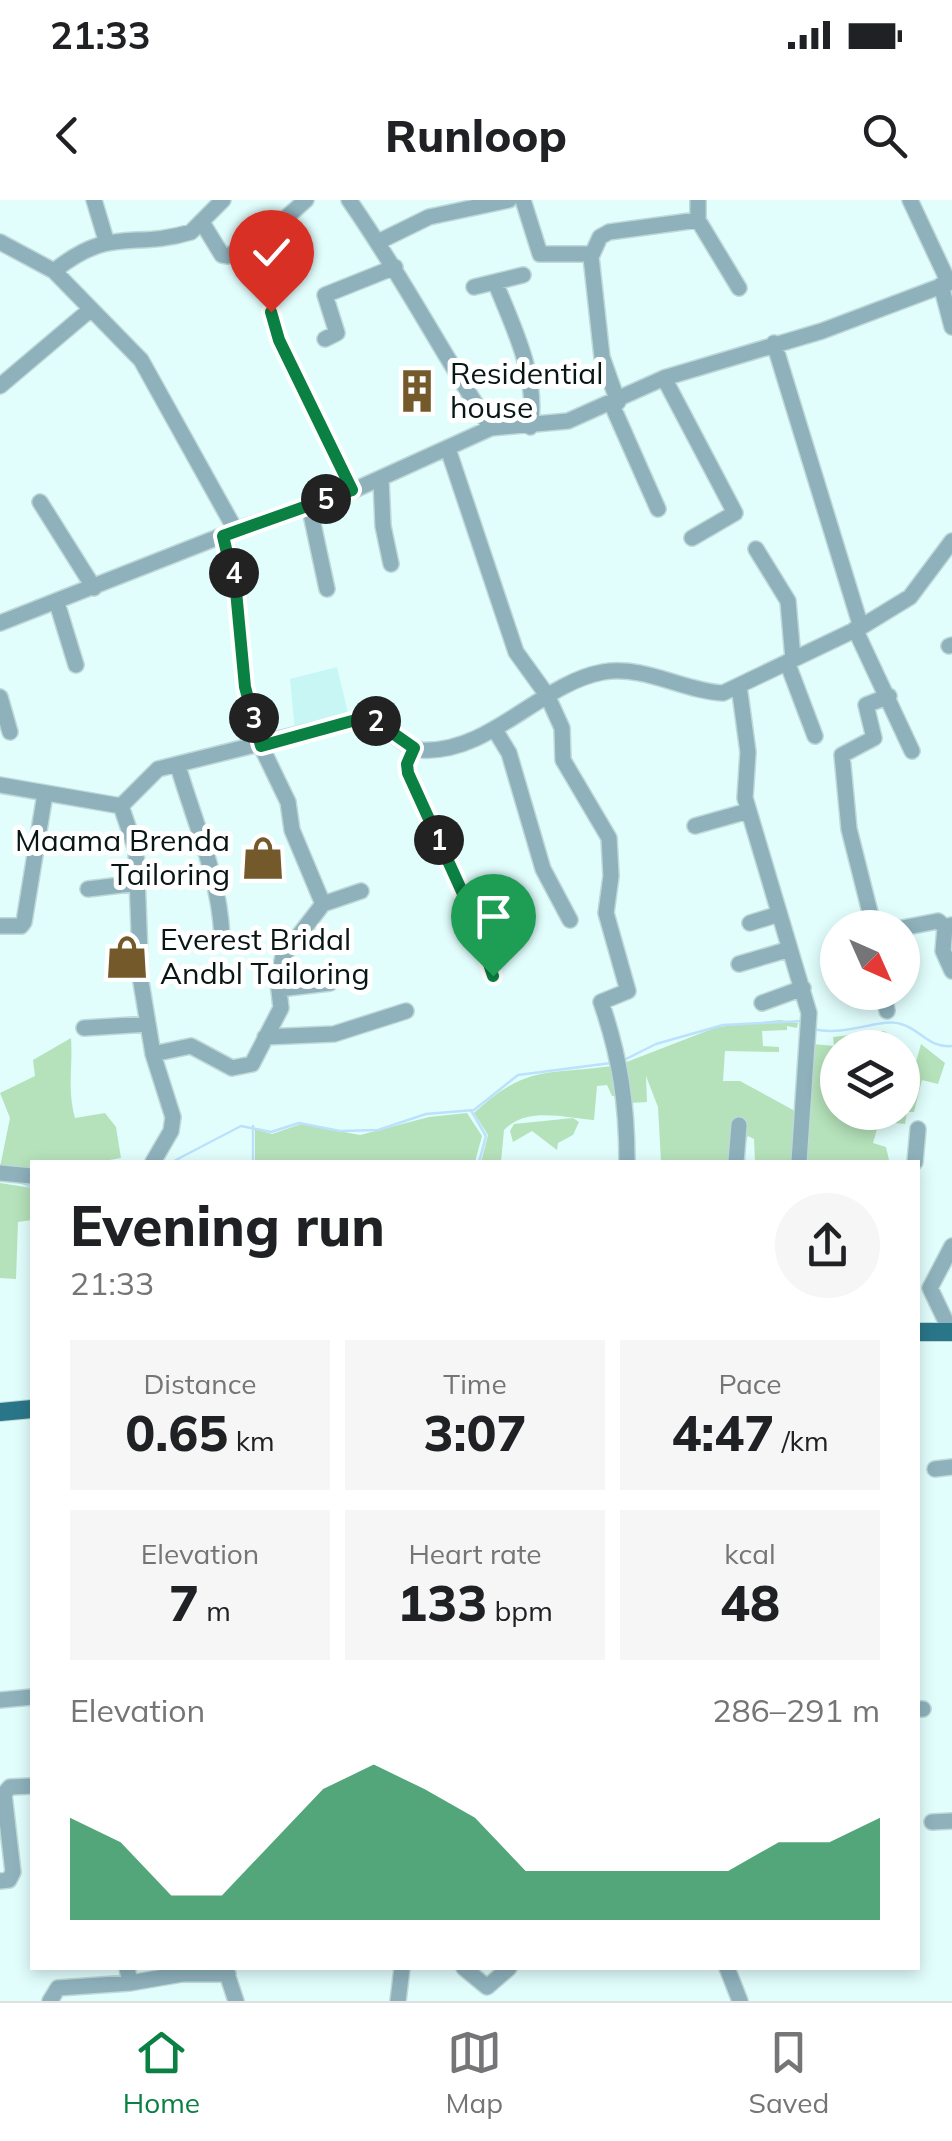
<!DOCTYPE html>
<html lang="en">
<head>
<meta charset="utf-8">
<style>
	:root { --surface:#fff; --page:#f6f6f6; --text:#202124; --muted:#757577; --line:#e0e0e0; --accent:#0b8043 }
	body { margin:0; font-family:Mulish,sans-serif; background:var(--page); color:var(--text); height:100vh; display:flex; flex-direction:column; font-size:38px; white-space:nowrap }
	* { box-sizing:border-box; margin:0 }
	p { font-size:32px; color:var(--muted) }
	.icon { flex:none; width:55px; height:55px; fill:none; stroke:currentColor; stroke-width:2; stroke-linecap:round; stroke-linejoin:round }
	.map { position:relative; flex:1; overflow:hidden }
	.drawer { position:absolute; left:30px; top:960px; width:890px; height:810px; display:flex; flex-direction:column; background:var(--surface); border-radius:0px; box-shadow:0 5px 15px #0003 }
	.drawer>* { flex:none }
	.needle { width:65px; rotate:135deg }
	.fabs { position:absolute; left:820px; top:710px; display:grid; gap:20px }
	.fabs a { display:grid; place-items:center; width:100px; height:100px; border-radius:50%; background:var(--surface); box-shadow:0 5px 15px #0003; font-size:50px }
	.pin { position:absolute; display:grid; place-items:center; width:85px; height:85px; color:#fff; margin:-102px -42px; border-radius:50% 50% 50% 0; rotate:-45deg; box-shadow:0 0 10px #0007 }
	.pin .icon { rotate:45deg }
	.km { position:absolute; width:50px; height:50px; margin:-25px; border-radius:50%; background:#222; color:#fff; font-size:28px; line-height:50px; text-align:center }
	.round { display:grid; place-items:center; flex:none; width:105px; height:105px; border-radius:52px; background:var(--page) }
	.head { display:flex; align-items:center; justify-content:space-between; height:170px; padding:0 40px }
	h1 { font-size:55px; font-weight:800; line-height:75px }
	.metrics { display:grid; grid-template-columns:repeat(3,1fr); gap:15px; height:170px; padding:10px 40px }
	.metrics div { display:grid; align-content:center; border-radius:0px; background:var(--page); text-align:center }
	.metrics b { font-size:50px; font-weight:800 }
	.metrics small { font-size:28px; font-weight:400 }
	.metrics p { font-size:28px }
	.chart { height:280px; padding:20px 40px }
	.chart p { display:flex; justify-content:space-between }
	.chart svg { width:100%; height:180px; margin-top:10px; fill:var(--accent); opacity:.7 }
	.status { display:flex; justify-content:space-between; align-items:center; height:70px; padding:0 50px; background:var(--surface); direction:ltr }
	.status svg { height:28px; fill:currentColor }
	header { display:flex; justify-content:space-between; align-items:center; height:130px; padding:0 40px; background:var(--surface); font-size:45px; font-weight:800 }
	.tab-bar { display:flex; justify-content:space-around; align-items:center; height:140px; border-top:2px solid var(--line); background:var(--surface); font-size:28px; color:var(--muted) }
	.tab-bar a { display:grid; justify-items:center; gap:5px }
	.tab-bar .current { color:var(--accent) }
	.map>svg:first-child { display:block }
	.built { fill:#c7f6f4 }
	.green { fill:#b5e2ba }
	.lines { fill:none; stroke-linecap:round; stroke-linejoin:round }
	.stream { stroke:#bbe1fd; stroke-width:2.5 }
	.minor-casing { stroke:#bed9d8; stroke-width:18 }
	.major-casing { stroke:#bed9d8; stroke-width:20 }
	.minor { stroke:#8eb1bc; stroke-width:15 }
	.major { stroke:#2a7689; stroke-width:18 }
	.route-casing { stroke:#fff; stroke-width:20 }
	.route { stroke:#0b8043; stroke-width:12 }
	.labels { text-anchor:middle; stroke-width:10; stroke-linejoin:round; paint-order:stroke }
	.poi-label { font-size:30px; fill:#091616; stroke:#fff; text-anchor:start }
</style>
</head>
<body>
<div class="status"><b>21:33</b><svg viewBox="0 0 49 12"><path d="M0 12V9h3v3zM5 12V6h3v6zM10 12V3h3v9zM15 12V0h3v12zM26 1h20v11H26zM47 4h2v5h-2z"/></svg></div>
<header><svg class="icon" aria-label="back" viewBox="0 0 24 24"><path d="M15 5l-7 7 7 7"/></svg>Runloop<svg class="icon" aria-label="search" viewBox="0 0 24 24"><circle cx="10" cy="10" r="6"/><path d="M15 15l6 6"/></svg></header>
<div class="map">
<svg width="952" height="1801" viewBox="0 0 952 1801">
	<rect width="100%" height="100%" fill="#e1fefd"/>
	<!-- built -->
	<path class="built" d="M 337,467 L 348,513 L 295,531 L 290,479 Z"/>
	<!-- green -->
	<path class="green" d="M 780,820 L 798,823 L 797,828 L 787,826 L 787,830 L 762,831 L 763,846 L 779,847 L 779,852 L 725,851 L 723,881 L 740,881 L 795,911 L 795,962 L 755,962 L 754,939 L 748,936 L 740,954 L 748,962 L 661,962 L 658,907 L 646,876 L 647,902 L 630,903 L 624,863 L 717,827 Z
		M 884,831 L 894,837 L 896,847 L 838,848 L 838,912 L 871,913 L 867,927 L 877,929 L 873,943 L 886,947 L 889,960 L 911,962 L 807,962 L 813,844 L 834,846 L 833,837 Z
		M 71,838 C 73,867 67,889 75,918 L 105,913 L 116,927 L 121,958 L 98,962 L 32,962 L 32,972 L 0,967 L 10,918 L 0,893 L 35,876 L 33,860 Z
		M 921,844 L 945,863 L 938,884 L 922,880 L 914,912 L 907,912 L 905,924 L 895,923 L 902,912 Z
		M 618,865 L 620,896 L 612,896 L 607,885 L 597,886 L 594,920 C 565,918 527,906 504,930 L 501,962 L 481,962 L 488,935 L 474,913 C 529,862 549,876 618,865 Z
		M 467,913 L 482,936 L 475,962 L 255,962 L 255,929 L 272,934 L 301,924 L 360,935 L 429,917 Z
		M 573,918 L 579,922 L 573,935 L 558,943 L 557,950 L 532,931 L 513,942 L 510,931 L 514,924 Z
		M 0,983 L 32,988 L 32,1020 L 18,1022 L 16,1079 L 0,1078 Z"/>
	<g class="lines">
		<!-- stream -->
		<path class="stream" d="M 813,829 C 847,837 882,817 901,824 C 922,830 928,848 952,846
			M 624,860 L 656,844 L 723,825 L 803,821
			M 472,912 L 486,936 L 479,962
			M 172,962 L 241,926 L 271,932 L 299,923 L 340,931 L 378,930 L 426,914 L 474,910 L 518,875 L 611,863
			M 253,962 L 253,926
			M 20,982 L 32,987"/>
		<!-- minor casing -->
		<g class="minor-casing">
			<path id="minor" d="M 94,0 L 106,40
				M 349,0 C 401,74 442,153 491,228
				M 523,0 L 540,54 L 592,54
				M 698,0 L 698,20 L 739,88
				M 910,0 L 949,83
				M 203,24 L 222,55 L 228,56 L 271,31 L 306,0
				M 0,42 L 54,71 L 141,160 L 236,331
				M 378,42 L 429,17 L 509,0
				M 54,71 C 111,25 132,50 191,32 L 223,0
				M 495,82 C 513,126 539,178 530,227
				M 941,85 L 952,127
				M 474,87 L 523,75
				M 271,113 L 279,140 L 352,291
				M 325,139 L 337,133 L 325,95 L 395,67
				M 774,143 L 861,427
				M 664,178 L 735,313 L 692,338
				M 0,186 L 91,109
				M 618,202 L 602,157 L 591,57 L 600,37 L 609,32 L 698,20
				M 612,205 L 658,309
				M 448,249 L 516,452 L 547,495 L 562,528 L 563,560 L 609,638 L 611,676 L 606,713 L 628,791 L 601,802 C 620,857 627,904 627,962
				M 381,279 L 383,326 L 391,364
				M 40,302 L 94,388
				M 309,305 L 327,389
				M 756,349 L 788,401 L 793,459
				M 57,403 L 76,465
				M 0,423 L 244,327 L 352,291 L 491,228 L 568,221 L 664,178 L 822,131 L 952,82
				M 855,429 L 912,551
				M 949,446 L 952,445
				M 787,462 L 815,536
				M 739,486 L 748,552 L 745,598 L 809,813 L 799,962
				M 0,497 L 10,532
				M 495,530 L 509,553 L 543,669 L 570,720
				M 414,548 L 407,564 L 409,573 L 474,718 L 493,776
				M 178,566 C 195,624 219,675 222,736
				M 0,585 L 121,606
				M 695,626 L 748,611
				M 88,689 L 138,683
				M 323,704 L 361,691
				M 750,723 L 779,714
				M 0,726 L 21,726 L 24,722 L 45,594
				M 945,727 L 943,751 L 952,771
				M 874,728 L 849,629 L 842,555 L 874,538 L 866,505 L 889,496
				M 902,728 L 938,721 L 945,727 L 952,725
				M 739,764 L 790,749
				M 279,789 L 330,783
				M 884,792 L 887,811
				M 762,803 L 803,788
				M 84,828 L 148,824
				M 265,837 L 334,834 L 406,811
				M 153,854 L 191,846 L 232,868 L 252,864 L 281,808 L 278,782 L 283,756 L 323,704 L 292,630 L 288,602 L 261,546 L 245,487 L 233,366 L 223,336
				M 153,962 L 171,931 L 173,917 L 153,854 L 141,782 L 136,650 L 121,606 L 158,569 L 363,518 C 386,521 400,548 422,550 C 489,554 541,483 603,472 C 645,465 683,491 723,493 L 861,427 L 910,397 L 952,341
				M 736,962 L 739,925
				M 915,962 L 918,929
				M 0,973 L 32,976
				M 951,1132 L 930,1088 L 952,1046
				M 935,1269 L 952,1267
				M 0,1500 L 32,1497
				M 918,1509 L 923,1509
				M 932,1622 L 952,1621
				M 0,1681 L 9,1680 L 13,1672 L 4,1594 L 10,1587 L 32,1586
				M 127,1768 L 130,1783 L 182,1774 L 228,1774
				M 225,1768 L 236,1801
				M 464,1768 L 487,1787 L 509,1768
				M 727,1768 L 740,1801
				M 50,1801 L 58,1788 L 130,1783
				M 398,1801 L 402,1768"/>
		</g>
		<!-- major casing -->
		<g class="major-casing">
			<path id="major" d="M 918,1132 L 952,1132
				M 0,1212 L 32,1209"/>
		</g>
		<!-- minor -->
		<use href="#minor" class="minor"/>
		<!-- major -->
		<use href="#major" class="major"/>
	</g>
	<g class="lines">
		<!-- route casing -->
		<g class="route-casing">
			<path id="route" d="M 271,112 L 279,140 L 352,290 L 223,336 L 236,391 L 245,487 L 261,546 L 363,518 L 377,522 L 414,548 L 407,564 L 408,573 L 474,718 L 493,776"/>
		</g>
		<!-- route -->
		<use href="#route" class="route"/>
	</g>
	<!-- icons -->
	<defs>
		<g id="building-bare" transform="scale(3.45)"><path d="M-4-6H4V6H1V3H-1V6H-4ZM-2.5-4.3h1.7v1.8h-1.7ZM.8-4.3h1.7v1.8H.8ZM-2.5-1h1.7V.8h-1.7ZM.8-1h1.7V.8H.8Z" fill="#74592b" stroke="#fff" stroke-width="2.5" paint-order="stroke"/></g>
		<g id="shop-bare" transform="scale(3.45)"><path d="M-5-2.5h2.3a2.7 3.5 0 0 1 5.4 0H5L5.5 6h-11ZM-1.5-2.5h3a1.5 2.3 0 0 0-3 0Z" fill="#74592b" stroke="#fff" stroke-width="2.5" paint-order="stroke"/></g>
	</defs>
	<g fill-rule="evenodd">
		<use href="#building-bare" x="417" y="191"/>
		<use href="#shop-bare" x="263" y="658"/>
		<use href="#shop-bare" x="127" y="757"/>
	</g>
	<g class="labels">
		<!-- poi labels -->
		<g class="poi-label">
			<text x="450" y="184">Residential<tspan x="450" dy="34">house</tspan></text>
			<text x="230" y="651" text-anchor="end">Maama Brenda<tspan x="230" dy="34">Tailoring</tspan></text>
			<text x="160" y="750">Everest Bridal<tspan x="160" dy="34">Andbl Tailoring</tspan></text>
		</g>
	</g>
</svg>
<div class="fabs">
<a><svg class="needle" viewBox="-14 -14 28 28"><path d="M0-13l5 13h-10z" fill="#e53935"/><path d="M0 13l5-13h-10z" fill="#757577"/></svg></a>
<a><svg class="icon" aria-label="layers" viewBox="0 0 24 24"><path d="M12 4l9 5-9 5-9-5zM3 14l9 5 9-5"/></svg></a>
</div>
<div class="pin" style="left:493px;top:776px;background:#1e9e55"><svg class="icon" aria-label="arrive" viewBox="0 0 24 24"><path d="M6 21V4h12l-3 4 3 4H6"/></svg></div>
<div class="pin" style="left:271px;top:112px;background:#d93025"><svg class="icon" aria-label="check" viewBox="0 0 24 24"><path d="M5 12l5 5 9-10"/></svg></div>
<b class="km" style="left:439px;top:640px">1</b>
<b class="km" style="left:376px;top:521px">2</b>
<b class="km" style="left:254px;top:518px">3</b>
<b class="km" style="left:234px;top:373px">4</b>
<b class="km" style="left:326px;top:299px">5</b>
<section class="drawer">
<div class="head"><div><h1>Evening run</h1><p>21:33</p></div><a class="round"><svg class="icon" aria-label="share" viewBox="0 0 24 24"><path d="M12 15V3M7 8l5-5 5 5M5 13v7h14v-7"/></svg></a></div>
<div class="metrics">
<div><p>Distance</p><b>0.65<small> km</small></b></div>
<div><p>Time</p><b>3:07</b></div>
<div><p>Pace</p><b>4:47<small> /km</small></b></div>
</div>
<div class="metrics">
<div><p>Elevation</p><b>7<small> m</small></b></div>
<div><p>Heart rate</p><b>133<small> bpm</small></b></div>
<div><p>kcal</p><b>48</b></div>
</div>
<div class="chart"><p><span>Elevation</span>286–291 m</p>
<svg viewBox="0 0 160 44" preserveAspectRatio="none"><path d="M0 44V19L10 25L20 38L30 38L40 25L50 12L60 6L70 12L80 19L90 32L100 32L110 32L120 32L130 32L140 25L150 25L160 19V44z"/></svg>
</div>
</section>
</div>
<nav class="tab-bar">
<a class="current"><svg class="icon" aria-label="home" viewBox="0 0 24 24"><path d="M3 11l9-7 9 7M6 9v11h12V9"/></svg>Home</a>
<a><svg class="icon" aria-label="map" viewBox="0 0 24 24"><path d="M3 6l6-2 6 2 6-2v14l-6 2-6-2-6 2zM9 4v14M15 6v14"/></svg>Map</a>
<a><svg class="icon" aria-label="saved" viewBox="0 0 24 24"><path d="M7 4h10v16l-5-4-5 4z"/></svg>Saved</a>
</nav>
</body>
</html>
